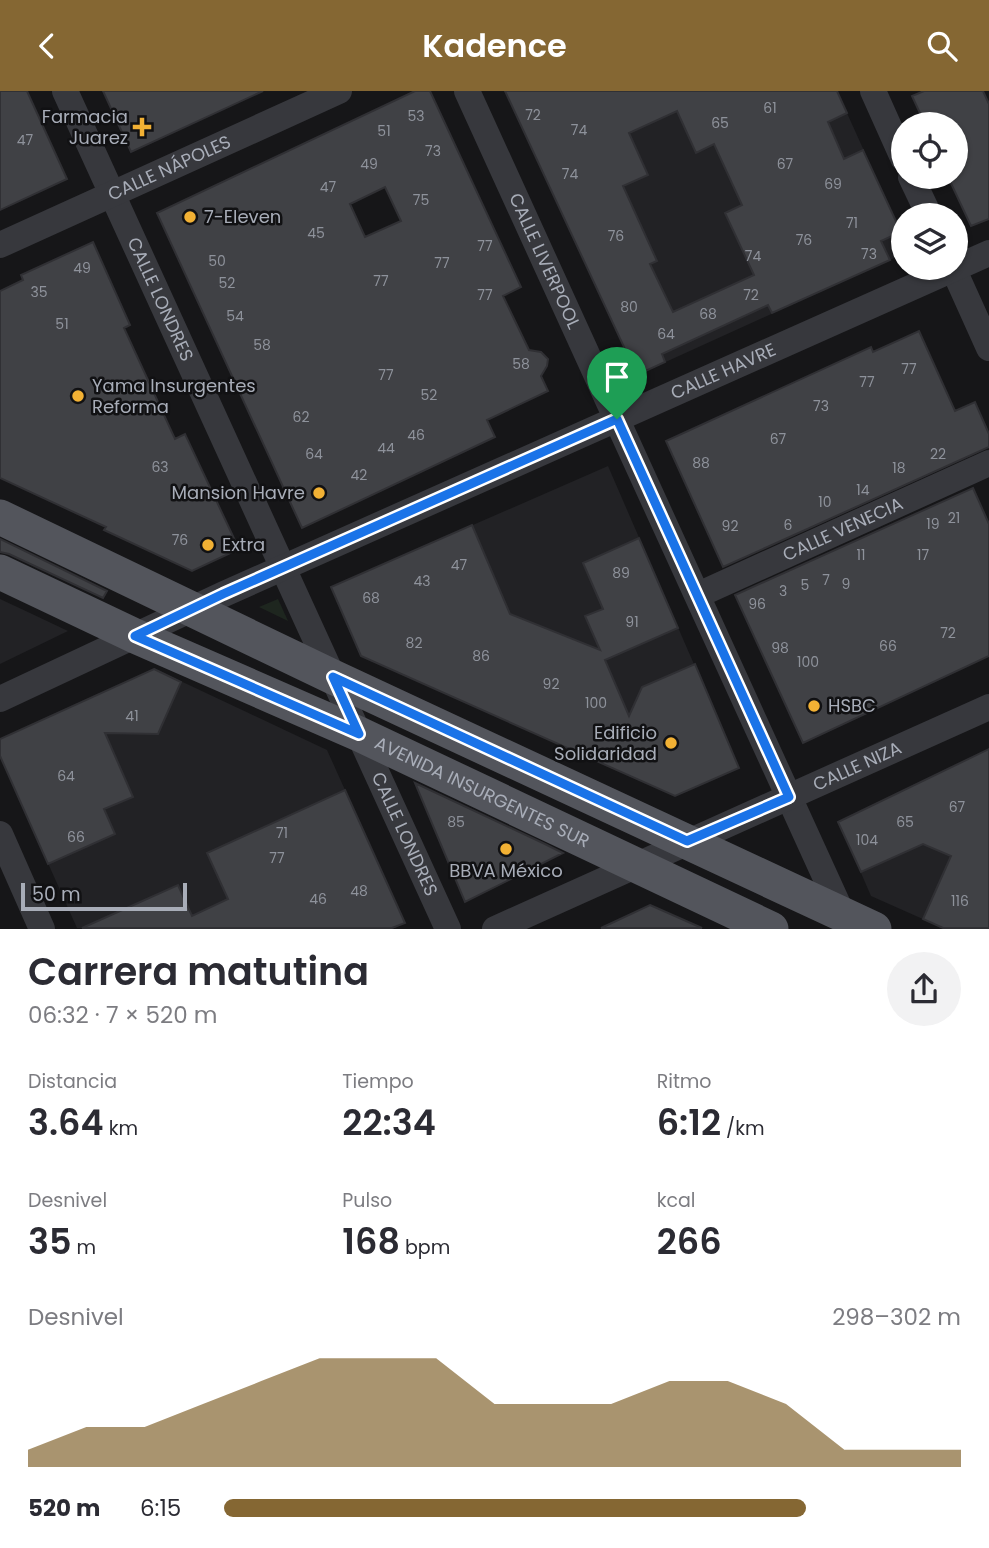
<!DOCTYPE html>
<html lang="es">
<head>
<meta charset="utf-8">
<style>
	:root { --surface:#fff; --page:#f2f2f3; --text:#2b2b33; --muted:#7c7c81; --accent:#856733 }
	body { margin:0; font-family:Poppins,sans-serif; background:var(--page); color:var(--text); height:100vh; display:flex; flex-direction:column; font-size:26px; white-space:nowrap }
	* { box-sizing:border-box; margin:0 }
	p { font-size:23px; color:var(--muted) }
	.icon { flex:none; width:38px; height:38px; fill:none; stroke:currentColor; stroke-width:2; stroke-linecap:round; stroke-linejoin:round }
	.map { position:relative; height:838px; overflow:hidden }
	.panel { display:flex; flex-direction:column; background:var(--surface); flex:1 }
	.panel>* { flex:none }
	.fabs { position:absolute; left:891px; top:21px; display:grid; gap:14px }
	.fabs a { display:grid; place-items:center; width:77px; height:77px; border-radius:50%; background:var(--surface); box-shadow:0 2px 5px #0004; font-size:35px }
	.scale { position:absolute; left:21px; bottom:18px; width:166px; box-sizing:border-box; padding-left:7px; border:4px solid #a8adb8; border-top:0; font-size:19px; line-height:24px; white-space:nowrap; color:#a8adb8; -webkit-text-stroke:5px #111113; paint-order:stroke }
	.pin { position:absolute; display:grid; place-items:center; width:60px; height:60px; color:#fff; margin:-72px -30px; border-radius:50% 50% 50% 0; rotate:-45deg; box-shadow:0 0 7px #0007 }
	.pin .icon { rotate:45deg }
	.round { display:grid; place-items:center; flex:none; width:74px; height:74px; border-radius:37px; background:var(--page) }
	.summary { display:flex; align-items:center; justify-content:space-between; height:119px; padding:0 28px }
	h1 { font-size:38px; font-weight:600; line-height:52px }
	.stats { display:grid; grid-template-columns:repeat(3,1fr); gap:10px; height:119px; padding:7px 28px }
	.stats div { display:grid; align-content:center }
	.stats b { font-size:35px; font-weight:600 }
	.stats small { font-size:19px; font-weight:400 }
	.stats p { font-size:19px }
	.chart { height:196px; padding:14px 28px }
	.chart p { display:flex; justify-content:space-between }
	.chart svg { width:100%; height:126px; margin-top:7px; fill:var(--accent); opacity:.7 }
	ul { padding:0 28px; list-style:none; font-size:23px }
	li { display:grid; grid-template-columns:112px 84px 1fr; align-items:center; height:52px }
	li i { height:18px; border-radius:9px; background:var(--accent) }
	header { display:flex; justify-content:space-between; align-items:center; height:91px; padding:0 28px; background:var(--accent); color:#fff; font-size:32px; font-weight:600 }
	.map>svg:first-child { display:block }
	.built { fill:#222225 }
	.green { fill:#1e261f }
	.building { fill:#404145; stroke:#303034; stroke-width:2; fill-rule:evenodd }
	.lines { fill:none; stroke-linecap:round; stroke-linejoin:round }
	.minor { stroke:#37383d; stroke-width:26 }
	.major { stroke:#53555c; stroke-width:35 }
	.route-casing { stroke:#fff; stroke-width:14 }
	.route { stroke:#1a73e8; stroke-width:9 }
	.poi-dot { fill:#f2b134; stroke:#111113; stroke-width:2.5 }
	.labels { text-anchor:middle; stroke-width:5; stroke-linejoin:round; paint-order:stroke }
	.number-label { font-size:14px; fill:#8e929b }
	.poi-label { font-size:18px; fill:#a8adb8; stroke:#111113; text-anchor:start }
	.street-label { font-size:18px; fill:#a8adb8; stroke:#111113 }
</style>
</head>
<body>
<header><svg class="icon" aria-label="back" viewBox="0 0 24 24"><path d="M15 5l-7 7 7 7"/></svg>Kadence<svg class="icon" aria-label="search" viewBox="0 0 24 24"><circle cx="10" cy="10" r="6"/><path d="M15 15l6 6"/></svg></header>
<div class="map">
<svg width="989" height="838" viewBox="0 0 989 838">
	<rect width="100%" height="100%" fill="#161618"/>
	<!-- built -->
	<path class="built" d="M 505,0 L 837,0 L 903,146 L 903,163 L 637,284 Z
		M 608,375 L 739,677 L 675,705 L 361,565 L 331,496 Z
		M 0,508 L 30,522 L 68,540 L 0,573 Z
		M 155,578 L 327,659 L 405,832 L 392,838 L 77,837 L 0,665 L 0,648 Z
		M 989,658 L 989,837 L 943,837 L 871,805 L 839,731 Z"/>
	<!-- green -->
	<path class="green" d="M 278,508 L 288,530 L 259,516 Z"/>
	<!-- building -->
	<path class="building" d="M 0,0 L 27,0 L 67,88 L 0,119 Z
		M 103,0 L 263,0 L 131,61 Z
		M 415,0 L 430,0 L 521,196 L 503,205 L 529,259 L 541,261 L 548,268 L 547,275 L 541,285 L 548,300 L 487,329 L 495,346 L 302,437 L 157,122 ZM 385,96 L 401,130 L 365,146 L 350,113 Z
		M 505,0 L 837,0 L 847,22 L 828,31 L 844,68 L 863,59 L 901,141 L 881,150 L 890,169 L 772,222 L 768,214 L 662,263 L 665,271 L 637,284 ZM 677,20 L 696,62 L 714,53 L 742,114 L 725,122 L 754,184 L 673,221 L 650,173 L 657,170 L 623,95 L 648,84 L 629,42 Z
		M 924,0 L 983,0 L 989,13 L 989,128 L 971,135 L 948,86 L 956,86 L 956,33 L 925,33 L 912,5 Z
		M 93,151 L 130,234 L 124,237 L 175,348 L 185,343 L 239,458 L 192,480 L 104,439 L 106,436 L 0,387 L 0,200 L 23,189 L 21,184 Z
		M 919,240 L 955,320 L 975,311 L 989,343 L 989,356 L 723,476 L 666,350 L 871,256 L 873,261 Z
		M 973,397 L 989,433 L 989,565 L 803,652 L 735,504 Z
		M 472,434 L 510,523 L 600,559 L 585,525 L 603,518 L 583,472 L 639,447 L 678,537 L 605,569 L 629,625 L 642,596 L 695,573 L 739,677 L 675,705 L 361,565 L 331,496 Z
		M 0,448 L 107,500 L 103,507 L 9,463 L 0,461 Z
		M 154,578 L 181,591 L 158,643 L 105,642 L 133,706 L 104,718 L 115,743 L 48,773 L 0,665 L 0,648 Z
		M 989,658 L 989,837 L 943,837 L 923,828 L 951,765 L 923,753 L 861,781 L 838,731 Z
		M 415,692 L 545,753 L 563,762 L 465,811 Z
		M 345,699 L 405,832 L 392,837 L 82,837 L 178,794 L 192,825 L 228,808 L 207,762 Z
		M 650,814 L 702,837 L 601,837 Z"/>
	<g class="lines">
		<!-- minor -->
		<g class="minor">
			<path id="s1" d="M 65,0 L 448,838"/>
			<path id="s2" d="M 467,0 L 845,829"/>
			<path d="M 873,0 L 903,67"/>
			<path d="M 911,86 L 929,124"/>
			<path id="s3" d="M 0,154 L 339,0"/>
			<path d="M 953,177 L 989,257"/>
			<path id="s4" d="M 698,504 L 989,372"/>
			<path id="s5" d="M 0,608 L 224,503 L 989,162"/>
			<path d="M 0,743 L 42,838"/>
			<path id="s6" d="M 495,838 L 989,616"/>
		</g>
		<!-- major -->
		<g class="major">
			<path d="M 0,426 L 333,586 L 874,838"/>
			<path id="s7" d="M 0,481 L 135,545 L 359,643 L 771,838"/>
		</g>
	</g>
	<g class="lines">
		<!-- route casing -->
		<g class="route-casing">
			<path id="route" d="M 617,328 L 789,706 L 687,750 L 333,586 L 359,643 L 135,545 L 223,503 Z"/>
		</g>
		<!-- route -->
		<use href="#route" class="route"/>
	</g>
	<!-- markers -->
	<g class="poi-dot">
		<path d="M138.5 25.5h7v7h7v7h-7v7h-7v-7h-7v-7h7z"/>
		<circle cx="190" cy="126" r="7"/>
		<circle cx="78" cy="305" r="7"/>
		<circle cx="319" cy="402" r="7"/>
		<circle cx="208" cy="454" r="7"/>
		<circle cx="814" cy="615" r="7"/>
		<circle cx="671" cy="652" r="7"/>
		<circle cx="506" cy="758" r="7"/>
	</g>
	<g class="labels">
		<!-- number labels -->
		<g class="number-label">
			<text x="770" y="22">61</text>
			<text x="533" y="29">72</text>
			<text x="416" y="30">53</text>
			<text x="720" y="37">65</text>
			<text x="579" y="44">74</text>
			<text x="384" y="45">51</text>
			<text x="25" y="54">47</text>
			<text x="433" y="65">73</text>
			<text x="369" y="78">49</text>
			<text x="785" y="78">67</text>
			<text x="570" y="88">74</text>
			<text x="833" y="98">69</text>
			<text x="328" y="101">47</text>
			<text x="421" y="114">75</text>
			<text x="852" y="137">71</text>
			<text x="316" y="147">45</text>
			<text x="616" y="150">76</text>
			<text x="804" y="154">76</text>
			<text x="485" y="160">77</text>
			<text x="869" y="168">73</text>
			<text x="753" y="170">74</text>
			<text x="217" y="175">50</text>
			<text x="442" y="177">77</text>
			<text x="82" y="182">49</text>
			<text x="381" y="195">77</text>
			<text x="227" y="197">52</text>
			<text x="39" y="206">35</text>
			<text x="485" y="209">77</text>
			<text x="751" y="209">72</text>
			<text x="629" y="221">80</text>
			<text x="708" y="228">68</text>
			<text x="235" y="230">54</text>
			<text x="62" y="238">51</text>
			<text x="666" y="248">64</text>
			<text x="262" y="259">58</text>
			<text x="521" y="278">58</text>
			<text x="909" y="283">77</text>
			<text x="386" y="289">77</text>
			<text x="867" y="296">77</text>
			<text x="429" y="309">52</text>
			<text x="821" y="320">73</text>
			<text x="301" y="331">62</text>
			<text x="416" y="349">46</text>
			<text x="778" y="353">67</text>
			<text x="386" y="362">44</text>
			<text x="314" y="368">64</text>
			<text x="938" y="368">22</text>
			<text x="701" y="377">88</text>
			<text x="160" y="381">63</text>
			<text x="899" y="382">18</text>
			<text x="359" y="389">42</text>
			<text x="863" y="404">14</text>
			<text x="825" y="416">10</text>
			<text x="954" y="432">21</text>
			<text x="933" y="438">19</text>
			<text x="788" y="439">6</text>
			<text x="730" y="440">92</text>
			<text x="180" y="454">76</text>
			<text x="861" y="469">11</text>
			<text x="923" y="469">17</text>
			<text x="459" y="479">47</text>
			<text x="621" y="487">89</text>
			<text x="826" y="494">7</text>
			<text x="422" y="495">43</text>
			<text x="846" y="498">9</text>
			<text x="805" y="499">5</text>
			<text x="783" y="505">3</text>
			<text x="371" y="512">68</text>
			<text x="757" y="518">96</text>
			<text x="632" y="536">91</text>
			<text x="948" y="547">72</text>
			<text x="414" y="557">82</text>
			<text x="888" y="560">66</text>
			<text x="780" y="562">98</text>
			<text x="481" y="570">86</text>
			<text x="808" y="576">100</text>
			<text x="551" y="598">92</text>
			<text x="596" y="617">100</text>
			<text x="132" y="630">41</text>
			<text x="66" y="690">64</text>
			<text x="957" y="721">67</text>
			<text x="456" y="736">85</text>
			<text x="905" y="736">65</text>
			<text x="282" y="747">71</text>
			<text x="76" y="751">66</text>
			<text x="867" y="754">104</text>
			<text x="277" y="772">77</text>
			<text x="359" y="805">48</text>
			<text x="318" y="813">46</text>
			<text x="960" y="815">116</text>
		</g>
		<!-- poi labels -->
		<g class="poi-label">
			<text x="128" y="32" text-anchor="end">Farmacia<tspan x="128" dy="21">Juarez</tspan></text>
			<text x="204" y="132">7-Eleven</text>
			<text x="92" y="301">Yama Insurgentes<tspan x="92" dy="21">Reforma</tspan></text>
			<text x="305" y="408" text-anchor="end">Mansion Havre</text>
			<text x="222" y="460">Extra</text>
			<text x="828" y="621">HSBC</text>
			<text x="657" y="648" text-anchor="end">Edificio<tspan x="657" dy="21">Solidaridad</tspan></text>
			<text x="506" y="786" text-anchor="middle">BBVA México</text>
		</g>
		<!-- street labels -->
		<g class="street-label">
			<text dy="6" stroke="none"><textPath href="#s3" startOffset="186">CALLE NÁPOLES</textPath></text>
			<text dy="6" stroke="none"><textPath href="#s2" startOffset="187">CALLE LIVERPOOL</textPath></text>
			<text dy="6" stroke="none"><textPath href="#s1" startOffset="229">CALLE LONDRES</textPath></text>
			<text dy="6" stroke="none"><textPath href="#s5" startOffset="794">CALLE HAVRE</textPath></text>
			<text dy="6" stroke="none"><textPath href="#s4" startOffset="159">CALLE VENECIA</textPath></text>
			<text dy="6" stroke="none"><textPath href="#s6" startOffset="397">CALLE NIZA</textPath></text>
			<text dy="6" stroke="none"><textPath href="#s7" startOffset="530">AVENIDA INSURGENTES SUR</textPath></text>
			<text dy="6" stroke="none"><textPath href="#s1" startOffset="817">CALLE LONDRES</textPath></text>
		</g>
	</g>
</svg>
<div class="fabs">
<a><svg class="icon" aria-label="locate" viewBox="0 0 24 24"><circle cx="12" cy="12" r="6"/><path d="M12 2v4M12 18v4M2 12h4M18 12h4"/></svg></a>
<a><svg class="icon" aria-label="layers" viewBox="0 0 24 24"><path d="M12 4l9 5-9 5-9-5zM3 14l9 5 9-5"/></svg></a>
</div>
<div class="scale">50 m</div>
<div class="pin" style="left:617px;top:328px;background:#1e9e55"><svg class="icon" aria-label="arrive" viewBox="0 0 24 24"><path d="M6 21V4h12l-3 4 3 4H6"/></svg></div>
</div>
<section class="panel">
<div class="summary"><div><h1>Carrera matutina</h1><p>06:32 · 7 × 520 m</p></div><a class="round"><svg class="icon" aria-label="share" viewBox="0 0 24 24"><path d="M12 15V3M7 8l5-5 5 5M5 13v7h14v-7"/></svg></a></div>
<div class="stats">
<div><p>Distancia</p><b>3.64<small> km</small></b></div>
<div><p>Tiempo</p><b>22:34</b></div>
<div><p>Ritmo</p><b>6:12<small> /km</small></b></div>
</div>
<div class="stats">
<div><p>Desnivel</p><b>35<small> m</small></b></div>
<div><p>Pulso</p><b>168<small> bpm</small></b></div>
<div><p>kcal</p><b>266</b></div>
</div>
<div class="chart"><p><span>Desnivel</span>298–302 m</p>
<svg viewBox="0 0 160 44" preserveAspectRatio="none"><path d="M0 44V38L10 30L20 30L30 22L40 14L50 6L60 6L70 6L80 22L90 22L100 22L110 14L120 14L130 22L140 38L150 38L160 38V44z"/></svg>
</div>
<ul>
<li><b>520 m</b>6:15<i style="width:79%"></i></li>
</ul>
</section>
</body>
</html>
